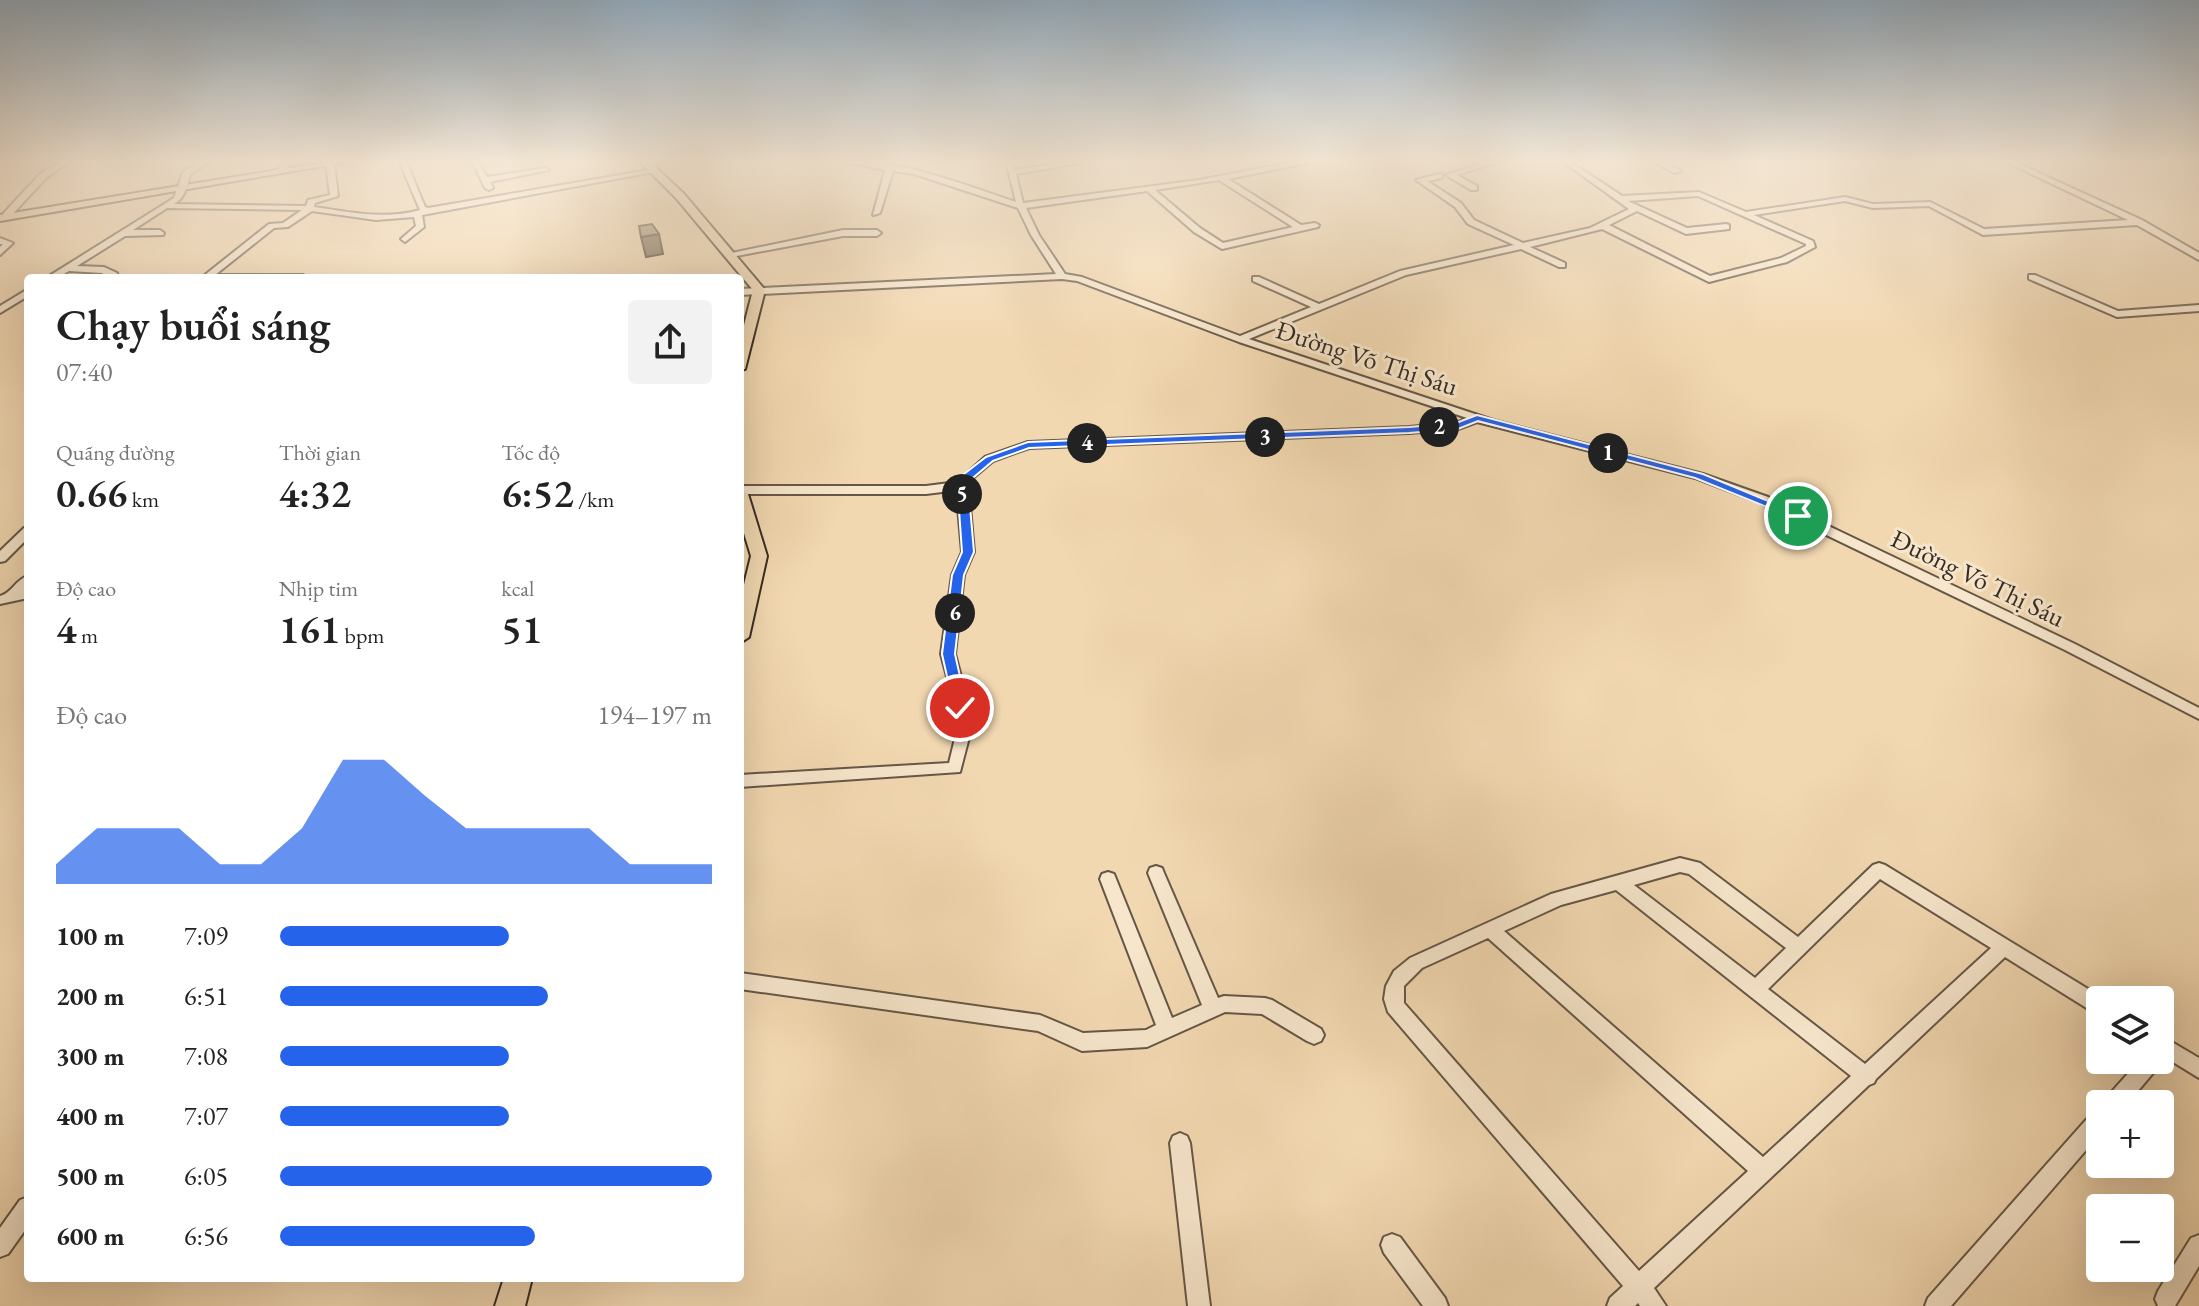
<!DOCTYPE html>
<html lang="vi">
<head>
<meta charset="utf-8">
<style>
	:root { --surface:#fff; --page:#f2f2f2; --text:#222; --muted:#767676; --accent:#2563eb }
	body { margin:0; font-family:"EB Garamond",serif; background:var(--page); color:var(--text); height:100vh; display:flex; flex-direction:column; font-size:30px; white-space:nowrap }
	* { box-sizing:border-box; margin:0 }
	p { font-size:26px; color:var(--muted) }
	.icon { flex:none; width:44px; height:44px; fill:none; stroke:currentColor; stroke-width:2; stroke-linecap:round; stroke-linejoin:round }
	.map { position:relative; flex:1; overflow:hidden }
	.panel { position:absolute; left:24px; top:274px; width:720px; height:1008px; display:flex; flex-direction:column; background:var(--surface); border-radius:8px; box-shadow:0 8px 32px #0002 }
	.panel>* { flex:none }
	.tools { position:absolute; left:2086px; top:986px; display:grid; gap:16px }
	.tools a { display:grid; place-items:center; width:88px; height:88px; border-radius:8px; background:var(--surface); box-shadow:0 8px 32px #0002; font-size:40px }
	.pin { position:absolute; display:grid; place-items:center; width:68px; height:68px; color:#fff; margin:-34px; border:4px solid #fff; border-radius:50%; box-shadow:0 2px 8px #0007 }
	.km { position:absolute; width:40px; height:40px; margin:-20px; border-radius:50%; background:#222; color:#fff; font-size:22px; line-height:40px; text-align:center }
	.round { display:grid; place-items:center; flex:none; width:84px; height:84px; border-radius:8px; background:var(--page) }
	.headline { display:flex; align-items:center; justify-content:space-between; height:136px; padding:0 32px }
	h1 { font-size:44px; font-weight:600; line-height:60px }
	.figures { display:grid; grid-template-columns:repeat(3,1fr); gap:12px; height:136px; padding:8px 32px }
	.figures div { display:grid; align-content:center }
	.figures b { font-size:40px; font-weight:600 }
	.figures small { font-size:22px; font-weight:400 }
	.figures p { font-size:22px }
	.chart { height:224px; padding:16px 32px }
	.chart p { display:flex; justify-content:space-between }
	.chart svg { width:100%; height:144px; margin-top:8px; fill:var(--accent); opacity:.7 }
	ul { padding:0 32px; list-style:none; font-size:26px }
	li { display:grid; grid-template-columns:128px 96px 1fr; align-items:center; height:60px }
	li i { height:20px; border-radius:10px; background:var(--accent) }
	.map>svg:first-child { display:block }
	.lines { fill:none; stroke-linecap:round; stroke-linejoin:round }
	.minor-casing { stroke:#655747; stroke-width:4 }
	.major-casing { stroke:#362c24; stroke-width:4 }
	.minor { fill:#f7e6cc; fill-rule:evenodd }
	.major { fill:#f2d8b1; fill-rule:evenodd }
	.shaded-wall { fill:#6a5d4c; stroke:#362c24; stroke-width:2 }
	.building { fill:#98856d; stroke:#362c24; stroke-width:2 }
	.route { fill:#2563eb; stroke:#fff; stroke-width:2 }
	.labels { text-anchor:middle; stroke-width:6; stroke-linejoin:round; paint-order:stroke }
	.far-street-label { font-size:26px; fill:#362c24; stroke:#f7e6cc }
</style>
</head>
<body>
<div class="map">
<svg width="2199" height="1306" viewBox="0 0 2199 1306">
	<rect width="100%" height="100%" fill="#f2d8b1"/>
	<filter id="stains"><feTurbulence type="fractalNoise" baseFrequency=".0025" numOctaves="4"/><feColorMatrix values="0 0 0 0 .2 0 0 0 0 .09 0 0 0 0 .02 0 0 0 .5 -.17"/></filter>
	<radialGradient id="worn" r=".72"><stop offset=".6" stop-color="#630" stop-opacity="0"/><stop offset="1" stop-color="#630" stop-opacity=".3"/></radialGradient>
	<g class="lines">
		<!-- minor casing -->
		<g class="minor-casing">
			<path id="minor" d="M 62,161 L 71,161 L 47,177 L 8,219 L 2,219 L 2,215 L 41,173 Z
				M 201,161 L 209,161 L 190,175 C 187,186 185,198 174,204 L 306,206 L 308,200 L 330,195 L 326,163 L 330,161 L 334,163 L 338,196 L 315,203 L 314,207 C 350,212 385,220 420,210 L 399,161 L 406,161 L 425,207 L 428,208 L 655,169 L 659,171 L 422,215 L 424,227 L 405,242 L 401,239 L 416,226 L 414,217 L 376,220 L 312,211 L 288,227 L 274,228 L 215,275 L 303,275 L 308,278 L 201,278 L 269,224 L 283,223 L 302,210 L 167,208 L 133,230 L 160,230 L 164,233 L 163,235 L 125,236 L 77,266 L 104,267 L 117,273 L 119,278 L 109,278 L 102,273 L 69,271 L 57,278 L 46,278 L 174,198 L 183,172 Z
				M 285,161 L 293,161 L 283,173 L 277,173 L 276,171 Z
				M 472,161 L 478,161 L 487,177 L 545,168 L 549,170 L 490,182 L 493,188 L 489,190 L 485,188 Z
				M 840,161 C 898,158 961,184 1016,202 L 1006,161 L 1012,161 L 1015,170 L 1075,161 L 1085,162 L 1016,174 L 1023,203 L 1199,180 L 1298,161 L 1311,161 L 1308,163 L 1228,179 L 1301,225 L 1315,223 L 1319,225 L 1318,227 L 1222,249 L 1194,232 L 1147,191 L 1026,208 L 1039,235 L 1065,274 L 1082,277 L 1240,336 L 1311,307 L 1253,281 L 1253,277 L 1259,277 L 1319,304 L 1400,271 L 1514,245 L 1468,224 L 1455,207 L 1416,180 L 1439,174 L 1442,174 L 1442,178 L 1427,181 L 1461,203 L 1474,220 L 1523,243 L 1590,228 L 1629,209 L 1562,161 L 1569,161 L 1622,196 L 1699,192 L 1746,212 L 1845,197 L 1873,204 L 1930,202 L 1984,229 L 2128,220 L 2004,161 L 2013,161 L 2142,220 L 2199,253 L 2199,260 L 2137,225 L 1983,235 L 1929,206 L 1873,208 L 1845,201 L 1754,215 L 1813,241 L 1815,247 L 1787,262 L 1709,282 L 1602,229 L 1530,247 L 1565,263 L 1565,267 L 1559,267 L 1521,249 L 1406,275 L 1249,339 L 1493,420 L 1703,474 L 1768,497 L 2075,644 L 2199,708 L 2199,719 L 2065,650 L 1760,503 L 1695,478 L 1477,422 L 1458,429 L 1409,433 L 1029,448 L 993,461 L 961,488 L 969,495 L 974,552 L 964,575 L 955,654 L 973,722 L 960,772 L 740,787 L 740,775 L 949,763 L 959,722 L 941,654 L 952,575 L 962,552 L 957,496 L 950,491 L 926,494 L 740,494 L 740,486 L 926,486 L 957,482 L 985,457 L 1028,442 L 1409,427 L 1456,423 L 1467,418 L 1239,342 L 1077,281 L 1062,279 L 740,295 L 740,289 L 1056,274 L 1031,235 L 1018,208 L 914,174 L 893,171 L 880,213 L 873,215 L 885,170 ZM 1219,180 L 1293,227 L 1223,243 L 1200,228 L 1155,190 ZM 1698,196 L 1806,244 L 1806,246 L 1781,258 L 1710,276 L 1609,225 L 1637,211 L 1686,234 L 1729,229 L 1729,225 L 1726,224 L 1687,228 L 1628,201 Z
				M 1489,161 L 1500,161 L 1457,175 L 1477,186 L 1477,190 L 1471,190 L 1446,175 Z
				M 1653,161 L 1662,161 L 1681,171 L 1674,173 Z
				M 843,230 L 877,230 L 881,233 L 877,236 L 843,236 L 731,257 L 727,254 Z
				M 0,238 L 13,243 L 0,255 L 0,247 L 3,244 L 0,244 Z
				M 2029,275 L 2035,275 L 2118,311 L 2199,305 L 2199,311 L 2117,317 L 2029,279 Z
				M 28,289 L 28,296 L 0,313 L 0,306 Z
				M 28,527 L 28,538 L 5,561 L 0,562 L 0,551 L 24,528 Z
				M 28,576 L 28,588 L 25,590 L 28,590 L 28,598 L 0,604 L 0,596 C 12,593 16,579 28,576 Z
				M 1680,858 L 1700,863 L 1798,937 L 1873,865 L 1879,863 L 1885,865 L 2106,1000 L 2100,1000 L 2100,1014 L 2093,1012 L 2005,957 L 1876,1079 L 1874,1083 L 1869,1085 L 1654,1288 L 1666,1306 L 1640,1306 L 1638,1303 L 1635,1306 L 1607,1306 L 1610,1298 L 1623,1286 L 1388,1012 L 1384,999 L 1386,986 L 1394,971 L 1410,958 L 1551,894 ZM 1680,872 L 1689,874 L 1786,948 L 1755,978 L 1634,885 ZM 1880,879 L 1991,948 L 1865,1064 L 1768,989 ZM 1616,890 L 1851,1076 L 1763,1157 L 1504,931 L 1561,905 ZM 1488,938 L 1748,1171 L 1639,1271 L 1404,1003 L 1404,986 L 1422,968 Z
				M 1156,866 L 1162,868 L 1164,873 L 1218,998 L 1224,996 L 1265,998 L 1272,1000 L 1321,1029 L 1324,1035 L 1321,1041 L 1314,1044 L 1307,1041 L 1262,1014 L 1225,1012 L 1147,1047 L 1082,1051 L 1038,1031 L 740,989 L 740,973 L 1040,1015 L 1083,1033 L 1146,1030 L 1156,1025 L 1100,879 L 1102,874 L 1108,872 L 1114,874 L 1172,1018 L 1202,1005 L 1148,873 L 1150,868 Z
				M 2160,1035 L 2199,1058 L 2199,1078 L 2160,1054 Z
				M 2160,1056 L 2162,1060 L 2159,1066 L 2127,1104 L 2104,1104 L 2107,1097 L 2140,1060 L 2160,1060 Z
				M 2100,1109 L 2100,1134 L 1951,1306 L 1925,1306 L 1928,1298 L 2093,1112 Z
				M 1180,1133 L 1187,1136 L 1190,1143 L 1210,1306 L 1188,1306 L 1170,1143 L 1173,1136 Z
				M 28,1197 L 28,1226 L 8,1254 L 0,1257 L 0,1228 L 20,1200 Z
				M 1392,1234 L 1400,1237 L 1445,1298 L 1448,1306 L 1423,1306 L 1384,1253 L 1381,1245 L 1384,1237 Z
				M 2199,1235 L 2199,1266 L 2175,1306 L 2158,1306 L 2155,1299 L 2158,1291 L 2191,1238 Z"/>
		</g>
		<!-- major casing -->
		<g class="major-casing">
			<path id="major" d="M 333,161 L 353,161 L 0,221 L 0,215 Z
				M 639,161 L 649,161 L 684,194 L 765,290 L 745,369 L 740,370 L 740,341 L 753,290 L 676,198 Z
				M 740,489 L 748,494 L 767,556 L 749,637 L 740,643 L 740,601 L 751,556 L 740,520 Z
				M 504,1278 L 532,1278 L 525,1306 L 495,1306 Z"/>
		</g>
		<!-- minor -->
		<use href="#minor" class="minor"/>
		<!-- major -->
		<use href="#major" class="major"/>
	</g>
	<!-- shaded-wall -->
	<path class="shaded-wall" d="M 659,234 L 663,254 L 646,257 L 641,237 Z"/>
	<!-- building -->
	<path class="building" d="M 652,224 L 659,234 L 641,237 L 639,226 Z"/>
	<!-- sky -->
	<linearGradient id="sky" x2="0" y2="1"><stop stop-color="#92abbf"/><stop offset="0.47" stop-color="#f9eddc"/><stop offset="1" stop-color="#f9eddc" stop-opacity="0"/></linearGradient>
	<rect width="2199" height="343" fill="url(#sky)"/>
	<!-- route -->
	<path class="route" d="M 1477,415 L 1703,474 L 1804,516 L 1794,518 L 1695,478 L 1478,421 L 1458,429 L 1409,433 L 1029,448 L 993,461 L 961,488 L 969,495 L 974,552 L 964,575 L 955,654 L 967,708 L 960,713 L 954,708 L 942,654 L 952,575 L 962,552 L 958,496 L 947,487 L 986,457 L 1028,442 L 1409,427 L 1456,423 Z"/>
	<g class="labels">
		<!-- far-street labels -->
		<g class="far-street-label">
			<text transform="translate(1367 358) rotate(18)" y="9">Đường Võ Thị Sáu</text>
			<text transform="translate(1978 578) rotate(26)" y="9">Đường Võ Thị Sáu</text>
		</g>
	</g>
	<rect width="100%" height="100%" filter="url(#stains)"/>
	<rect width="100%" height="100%" fill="url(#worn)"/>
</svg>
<div class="tools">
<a><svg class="icon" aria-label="layers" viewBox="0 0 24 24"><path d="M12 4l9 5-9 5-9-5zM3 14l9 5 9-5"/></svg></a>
<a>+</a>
<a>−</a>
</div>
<div class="pin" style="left:1798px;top:516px;background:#1e9e55"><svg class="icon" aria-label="arrive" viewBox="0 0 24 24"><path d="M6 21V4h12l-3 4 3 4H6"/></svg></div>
<div class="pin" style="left:960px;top:708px;background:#d93025"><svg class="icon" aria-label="check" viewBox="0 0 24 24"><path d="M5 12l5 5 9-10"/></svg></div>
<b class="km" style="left:1608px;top:453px">1</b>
<b class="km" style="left:1439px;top:427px">2</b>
<b class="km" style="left:1265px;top:437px">3</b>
<b class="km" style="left:1087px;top:443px">4</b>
<b class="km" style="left:962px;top:494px">5</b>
<b class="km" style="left:955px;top:613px">6</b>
<section class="panel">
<div class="headline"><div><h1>Chạy buổi sáng</h1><p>07:40</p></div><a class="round"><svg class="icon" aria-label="share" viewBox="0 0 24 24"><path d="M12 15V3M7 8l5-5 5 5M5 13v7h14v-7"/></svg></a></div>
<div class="figures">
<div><p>Quãng đường</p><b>0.66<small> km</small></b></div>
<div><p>Thời gian</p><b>4:32</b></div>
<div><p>Tốc độ</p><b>6:52<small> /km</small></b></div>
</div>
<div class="figures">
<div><p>Độ cao</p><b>4<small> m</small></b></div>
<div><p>Nhịp tim</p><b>161<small> bpm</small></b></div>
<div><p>kcal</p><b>51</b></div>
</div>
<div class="chart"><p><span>Độ cao</span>194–197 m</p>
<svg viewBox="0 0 160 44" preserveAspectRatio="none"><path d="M0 44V38L10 27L20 27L30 27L40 38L50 38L60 27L70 6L80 6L90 17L100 27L110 27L120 27L130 27L140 38L150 38L160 38V44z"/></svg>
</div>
<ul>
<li><b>100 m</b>7:09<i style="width:53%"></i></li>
<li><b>200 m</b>6:51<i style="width:62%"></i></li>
<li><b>300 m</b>7:08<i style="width:53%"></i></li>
<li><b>400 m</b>7:07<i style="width:53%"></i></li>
<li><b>500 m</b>6:05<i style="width:100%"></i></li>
<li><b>600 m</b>6:56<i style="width:59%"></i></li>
</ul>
</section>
</div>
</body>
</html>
